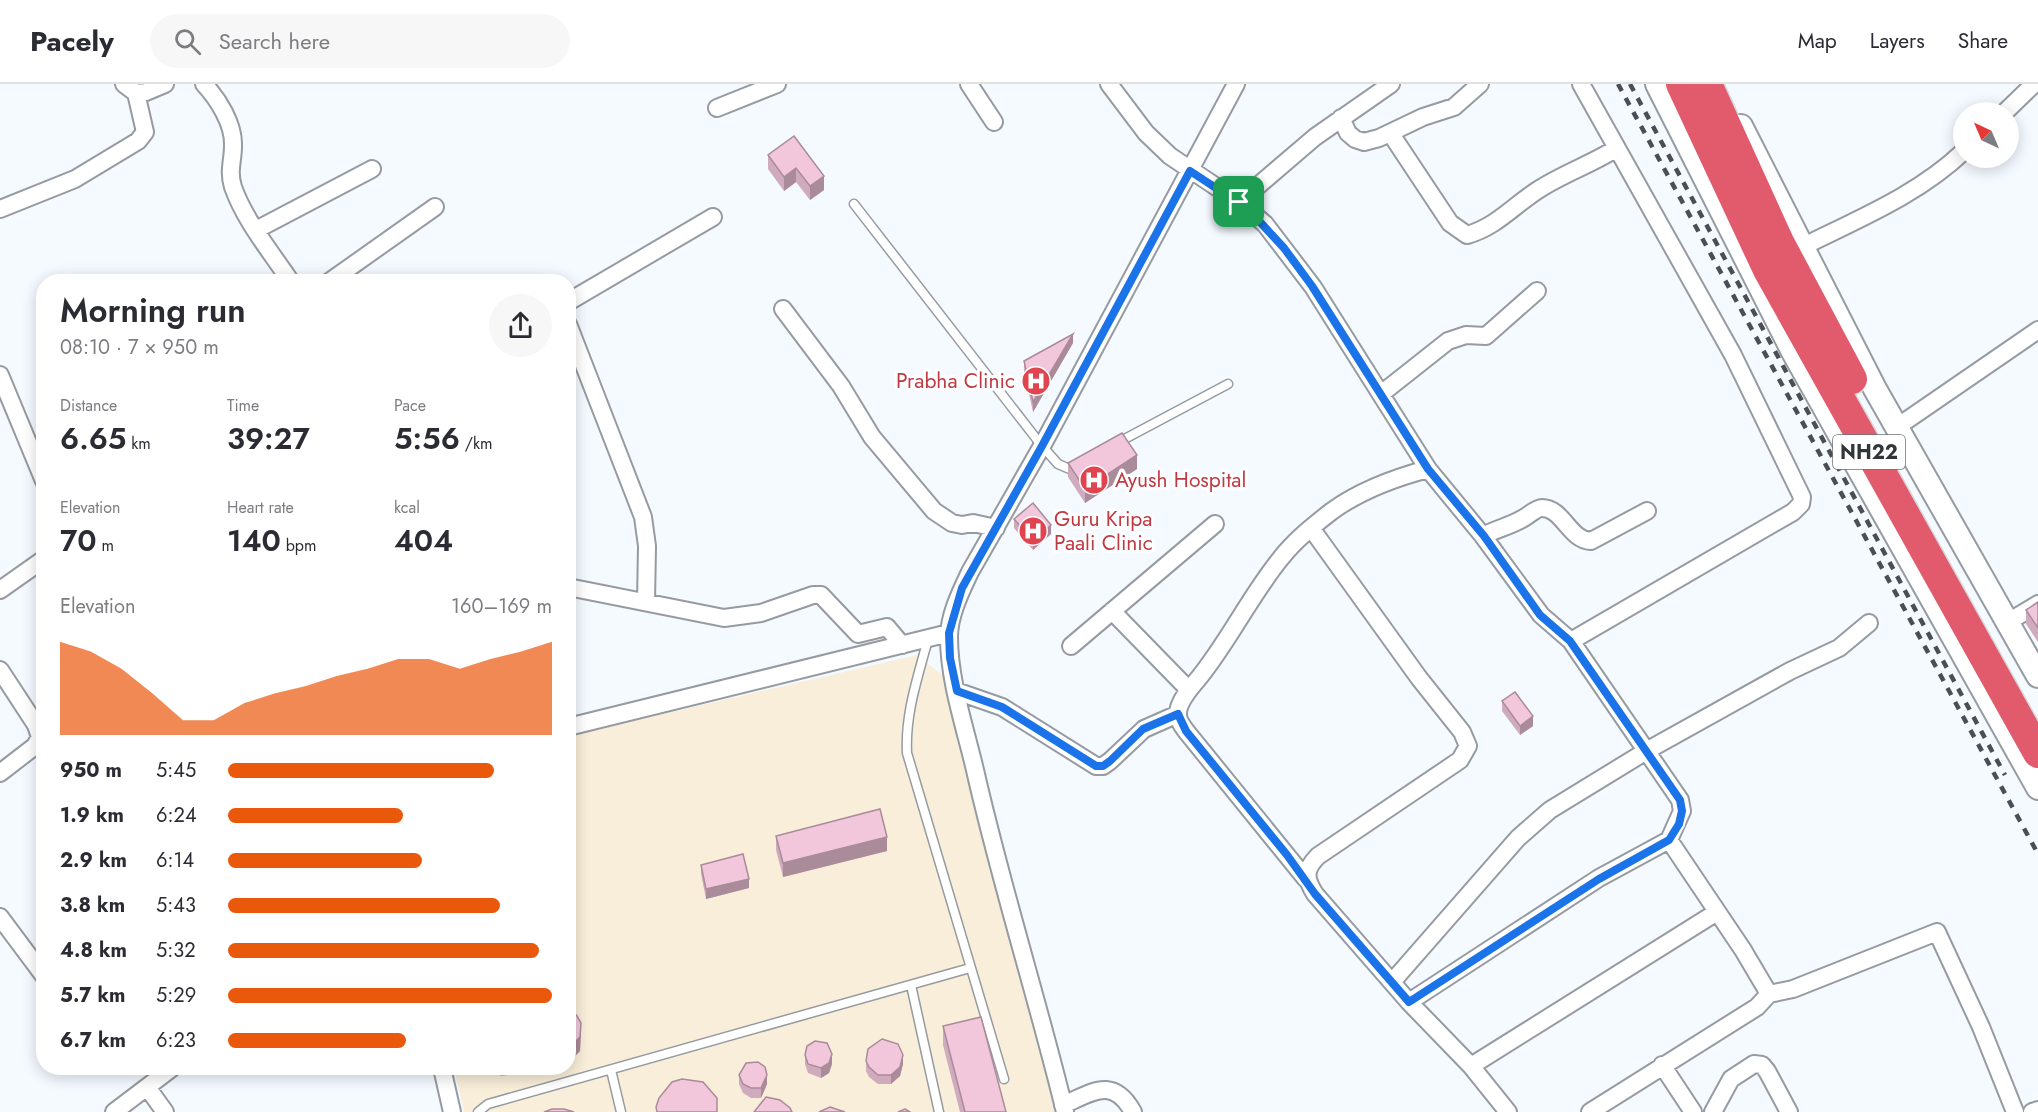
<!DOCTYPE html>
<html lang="en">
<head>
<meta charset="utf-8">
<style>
	:root { --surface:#fff; --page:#f7f7f7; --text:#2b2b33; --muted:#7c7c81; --line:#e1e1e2; --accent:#ea580c }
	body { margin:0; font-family:Jost,sans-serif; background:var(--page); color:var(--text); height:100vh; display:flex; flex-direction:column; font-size:22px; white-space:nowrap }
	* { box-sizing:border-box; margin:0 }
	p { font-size:20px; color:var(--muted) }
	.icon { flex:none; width:33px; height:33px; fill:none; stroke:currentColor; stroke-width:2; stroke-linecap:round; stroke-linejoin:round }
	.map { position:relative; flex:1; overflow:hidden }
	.sheet { position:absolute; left:36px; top:190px; width:540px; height:801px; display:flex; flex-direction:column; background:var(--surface); border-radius:24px; box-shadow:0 3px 15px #0003 }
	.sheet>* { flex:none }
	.needle { width:39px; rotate:316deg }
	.buttons { position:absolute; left:1953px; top:18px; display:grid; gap:12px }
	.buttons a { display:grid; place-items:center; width:66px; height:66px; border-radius:50%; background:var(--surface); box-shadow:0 3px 15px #0003; font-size:30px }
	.pin { position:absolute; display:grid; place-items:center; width:51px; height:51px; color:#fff; margin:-26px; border-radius:12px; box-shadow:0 3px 9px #0006 }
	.round { display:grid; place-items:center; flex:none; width:63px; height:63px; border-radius:32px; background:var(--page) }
	.summary { display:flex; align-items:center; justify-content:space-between; height:102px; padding:0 24px }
	h1 { font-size:33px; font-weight:600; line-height:45px }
	.metrics { display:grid; grid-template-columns:repeat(3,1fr); gap:9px; height:102px; padding:6px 24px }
	.metrics div { display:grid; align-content:center }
	.metrics b { font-size:30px; font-weight:600 }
	.metrics small { font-size:16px; font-weight:400 }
	.metrics p { font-size:16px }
	.chart { height:168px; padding:12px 24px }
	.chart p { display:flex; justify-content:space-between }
	.chart svg { width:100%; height:108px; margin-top:6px; fill:var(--accent); opacity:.7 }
	ul { padding:0 24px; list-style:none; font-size:20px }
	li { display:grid; grid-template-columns:96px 72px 1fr; align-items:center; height:45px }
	li i { height:15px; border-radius:8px; background:var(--accent) }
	header { display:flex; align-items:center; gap:36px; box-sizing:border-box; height:84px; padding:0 30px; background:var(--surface); border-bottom:2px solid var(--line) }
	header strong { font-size:28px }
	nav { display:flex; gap:33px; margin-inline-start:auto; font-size:21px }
	.search { width:420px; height:54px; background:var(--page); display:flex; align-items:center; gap:15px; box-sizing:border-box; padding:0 21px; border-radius:33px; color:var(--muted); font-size:22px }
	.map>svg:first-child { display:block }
	.industrial { fill:#f9eed9 }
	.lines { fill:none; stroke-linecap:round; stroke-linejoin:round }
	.lane-casing { stroke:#959ba1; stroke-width:11 }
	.street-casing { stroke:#959ba1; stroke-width:20 }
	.secondary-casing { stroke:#959ba1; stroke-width:26 }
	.highway-casing { stroke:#d6d7d7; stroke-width:33 }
	.lane { stroke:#fff; stroke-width:8 }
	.street { stroke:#fff; stroke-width:16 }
	.secondary { stroke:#fff; stroke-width:22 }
	.highway { stroke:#e15b6d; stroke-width:30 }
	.rail { stroke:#4b4f51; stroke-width:4.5; stroke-dasharray:8 8; stroke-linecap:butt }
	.wall { fill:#d0abbd }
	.shaded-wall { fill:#a98b9a }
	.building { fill:#f2c7dc; stroke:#a98b9a; stroke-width:1.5 }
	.route-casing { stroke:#fff; stroke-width:12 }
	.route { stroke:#1a73e8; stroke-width:8 }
	.labels { text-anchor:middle; stroke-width:6; stroke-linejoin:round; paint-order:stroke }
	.shield { fill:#fff; stroke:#707274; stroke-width:1.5 }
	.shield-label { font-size:20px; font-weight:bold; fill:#333638 }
	.health-label { font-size:21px; fill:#be3a42; stroke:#fff; text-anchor:start }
</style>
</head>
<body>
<header>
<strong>Pacely</strong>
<div class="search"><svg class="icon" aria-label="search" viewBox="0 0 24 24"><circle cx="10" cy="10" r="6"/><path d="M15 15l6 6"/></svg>Search here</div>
<nav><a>Map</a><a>Layers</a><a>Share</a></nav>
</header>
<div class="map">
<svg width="2038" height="1028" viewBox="0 0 2038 1028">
	<rect width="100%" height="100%" fill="#f4faff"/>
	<!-- industrial -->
	<path class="industrial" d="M 917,571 L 945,593 L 1055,1028 L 464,1028 L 454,984 L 568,984 L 569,652 Z"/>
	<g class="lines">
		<!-- lane casing -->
		<g class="lane-casing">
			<path id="lane" d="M 854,120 L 1042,362 L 1058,380 L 1072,386 L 1078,383
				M 1117,359 L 1228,300
				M 928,555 C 918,593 905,629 907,669 L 1004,995
				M 911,901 L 939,1028
				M 611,986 L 621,1028
				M 478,1028 L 488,1020 L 970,884"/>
		</g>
		<!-- street casing -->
		<g class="street-casing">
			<path id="street" d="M 124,0 L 136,9 L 146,8 L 165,0
				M 204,0 C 218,15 234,40 233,62 C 233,77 228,87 233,103 C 245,137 271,168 291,198
				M 969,0 L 994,38
				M 1109,0 L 1146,49 L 1170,72 L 1239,118 L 1265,140 L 1313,203 L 1428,385 C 1394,394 1361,406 1332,427 C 1314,441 1295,456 1281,474 C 1250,512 1229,557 1198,595 C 1191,603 1177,619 1178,631 C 1178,636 1183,643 1186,647 L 1306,795
				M 717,24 L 777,0
				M 2005,28 L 2034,0
				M 1341,34 L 1348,49 L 1355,55 L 1364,58 L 1379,54 L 1423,33 L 1454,23 L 1480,0
				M 1391,50 L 1450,139 L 1467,151 C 1496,143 1513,122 1538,106 C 1562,90 1592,80 1617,64
				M 1239,118 L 1315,53 L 1391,0
				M 0,125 L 75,95 L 138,57 L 145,48 L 136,9
				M 256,146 L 372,85
				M 1802,163 C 1858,135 1918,111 1964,67
				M 329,198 L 435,123
				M 568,218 L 713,133
				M 783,225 L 841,302 L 872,353 L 934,427 L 952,439 L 962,441 L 973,439 L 996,444
				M 568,240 L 643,433 L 647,462 L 646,518
				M 0,291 L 44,397
				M 1381,310 L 1448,257 L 1466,251 L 1486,252 L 1537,207
				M 1897,343 L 2038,246
				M 1428,385 L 1483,452 L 1541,531 L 1571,557 L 1680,716 L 1682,727 L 1669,756 L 1743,866 L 1769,910 L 1757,923 L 1590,1028
				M 1311,444 L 1419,594 L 1462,648 L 1468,662 L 1460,676 L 1318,772 C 1304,786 1305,794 1315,810 L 1409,918 L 1471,982 L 1508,1028
				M 1483,452 C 1496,445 1510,442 1522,435 C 1528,432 1536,424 1542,424 C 1563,424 1569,456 1591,457 L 1647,427
				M 568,503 L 724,534 L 761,529 L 813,511 L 821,511 L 858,550 L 887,543 L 902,561
				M 0,506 L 44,475
				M 1112,527 L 1189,606
				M 2008,538 L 2038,520
				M 1571,557 L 1793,428 L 1801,420 L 1802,413 L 1733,271 L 1581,0
				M 1071,562 L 1215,440
				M 0,586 L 36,641 L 40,653 L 35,662 L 0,689
				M 956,607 L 1002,623 L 1096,682 L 1103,682 L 1110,677 L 1144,645 L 1178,630
				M 568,643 L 949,549
				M 0,833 L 44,892
				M 1392,898 L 1518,754 L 1550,726 L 1648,666 L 1790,587 L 1839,564 L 1869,539
				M 1769,910 L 1793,905 L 1937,848 L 1981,943 L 2015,1028
				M 1409,918 L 1599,794 L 1669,756
				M 1662,981 L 1693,1028
				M 1471,982 L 1717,828
				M 442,984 L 452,1028
				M 147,1003 L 165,1028
				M 1063,1021 C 1093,1008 1113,992 1133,1028
				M 114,1028 L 172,984
				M 1065,1028 C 1037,913 1001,801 975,686 C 965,643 949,597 949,553 C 949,531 961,507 970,488 L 1042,362 L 1236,0
				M 1713,1028 L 1731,995 L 1754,980 L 1762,981 L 1767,987 L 1789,1028
				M 2032,1028 L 2038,1026"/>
		</g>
		<!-- secondary casing -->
		<g class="secondary-casing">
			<path id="secondary" d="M 1657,0 L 1793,268 L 2038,704
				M 1741,42 L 1875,305 L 2038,592"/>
		</g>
		<!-- highway casing -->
		<g class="highway-casing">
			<path id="highway" d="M 1681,0 L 1768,186 L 2038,669
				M 1707,0 L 1779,158 L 1852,295"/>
		</g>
		<!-- lane -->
		<use href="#lane" class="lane"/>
		<!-- street -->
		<use href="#street" class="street"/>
		<!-- secondary -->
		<use href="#secondary" class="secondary"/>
		<!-- highway -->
		<use href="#highway" class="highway"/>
		<!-- rail -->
		<path class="rail" d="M 1618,0 L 2038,770
			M 1630,0 L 2005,691"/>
	</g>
	<!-- wall -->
	<path class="wall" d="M 794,52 L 824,106 L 810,116 L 796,98 L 784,107 L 768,85 L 768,71 Z
		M 1073,259 L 1033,328 L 1024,287 L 1024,277 Z
		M 1068,379 L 1137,385 L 1085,419 L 1068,393 Z
		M 1014,435 L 1051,450 L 1033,466 L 1014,444 Z
		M 2038,518 L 2038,558 L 2026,540 L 2026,526 Z
		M 1502,617 L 1533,642 L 1520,651 L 1502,627 Z
		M 776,752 L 887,767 L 783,793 L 776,766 Z
		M 701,781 L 749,804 L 706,815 L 701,790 Z
		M 568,927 L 581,953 L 580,967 L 570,977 L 568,978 Z
		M 943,942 L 1006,1028 L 960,1028 L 943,961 Z
		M 805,971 L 832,980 L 829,989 L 821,994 L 808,989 L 805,980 Z
		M 866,977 L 903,980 L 900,992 L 891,1000 L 878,1000 L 869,993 L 866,987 Z
		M 489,984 L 522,984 L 515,990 L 501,992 Z
		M 739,991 L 767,1000 L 761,1014 L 751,1014 L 743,1009 L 739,1000 Z"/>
	<!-- shaded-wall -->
	<path class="shaded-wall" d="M 796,84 L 796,98 L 784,107 L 784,93 Z
		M 824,92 L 824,106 L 810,116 L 810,102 Z
		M 1073,250 L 1073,259 L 1033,328 L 1033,318 Z
		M 1137,371 L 1137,385 L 1085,419 L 1085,405 Z
		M 1051,441 L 1051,450 L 1033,466 L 1033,457 Z
		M 1533,632 L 1533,642 L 1520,651 L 1520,642 Z
		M 887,753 L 887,767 L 783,793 L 783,779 Z
		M 749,795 L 749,804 L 706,815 L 706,805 Z
		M 581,939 L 580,967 L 570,977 L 570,963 Z
		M 832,970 L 832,980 L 829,989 L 821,994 L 821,984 Z
		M 903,971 L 903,980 L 900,992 L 891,1000 L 891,991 Z
		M 515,984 L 522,984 L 515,990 Z
		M 767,991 L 767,1000 L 761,1014 L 761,1004 Z"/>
	<!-- building -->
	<path class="building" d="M 794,52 L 824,92 L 810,102 L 796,84 L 784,93 L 768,71 Z
		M 1073,250 L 1033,318 L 1024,277 Z
		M 1122,349 L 1137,371 L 1085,405 L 1068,379 Z
		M 1033,419 L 1051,441 L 1033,457 L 1014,435 Z
		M 2038,518 L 2038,544 L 2026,526 Z
		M 1515,608 L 1533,632 L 1520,642 L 1502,617 Z
		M 880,725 L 887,753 L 783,779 L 776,752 Z
		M 743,770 L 749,795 L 706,805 L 701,781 Z
		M 568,927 L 572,927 L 577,932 L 581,939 L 580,953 L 570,963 L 568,964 Z
		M 981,933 L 1006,1028 L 965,1028 L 943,942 Z
		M 882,955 L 898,960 L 903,971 L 900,983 L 891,991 L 878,991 L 869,983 L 866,977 L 868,965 Z
		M 815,957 L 827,959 L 832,970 L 829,979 L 821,984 L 808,980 L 805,971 L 807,962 Z
		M 758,978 L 765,983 L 767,991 L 761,1004 L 751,1004 L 743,1000 L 739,991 L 746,979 Z
		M 682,995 L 703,998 L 717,1014 L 717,1028 L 657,1028 L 656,1023 L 659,1014 L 672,998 Z
		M 766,1013 L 780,1016 L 790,1024 L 792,1028 L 754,1028 Z
		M 830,1023 L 845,1028 L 819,1028 Z
		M 552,1025 L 564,1025 L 574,1028 L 544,1028 Z
		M 905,1025 L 910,1028 L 898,1028 Z"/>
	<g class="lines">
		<!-- route casing -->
		<g class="route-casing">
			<path id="route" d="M 1190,87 L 1248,125 L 1284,164 L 1312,202 L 1428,385 L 1484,452 L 1540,531 L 1570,557 L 1680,716 L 1682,727 L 1679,740 L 1669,756 L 1599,795 L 1409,918 L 1315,810 L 1287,771 L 1186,647 L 1178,630 L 1143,645 L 1110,677 L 1103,682 L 1096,682 L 1002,623 L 957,607 L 950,574 L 949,549 L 962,504 L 1042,362 Z"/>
		</g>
		<!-- route -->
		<use href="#route" class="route"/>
	</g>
	<!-- icons -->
	<defs>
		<g id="hospital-disc" transform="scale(1.5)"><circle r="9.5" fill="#e0444e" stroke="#fff"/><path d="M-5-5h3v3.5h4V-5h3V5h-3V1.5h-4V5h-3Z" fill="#fff"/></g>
	</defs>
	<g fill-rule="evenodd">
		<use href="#hospital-disc" x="1036" y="297"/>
		<use href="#hospital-disc" x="1094" y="396"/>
		<use href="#hospital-disc" x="1033" y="447"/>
	</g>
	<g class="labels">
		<!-- shield labels -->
		<rect class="shield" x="1833" y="351" width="72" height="34" rx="4.5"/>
		<g class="shield-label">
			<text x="1869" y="375">NH22</text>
		</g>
		<!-- health labels -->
		<g class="health-label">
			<text x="1015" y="304" text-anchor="end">Prabha Clinic</text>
			<text x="1115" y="403">Ayush Hospital</text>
			<text x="1054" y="442">Guru Kripa<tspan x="1054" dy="24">Paali Clinic</tspan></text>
		</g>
	</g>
</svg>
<div class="buttons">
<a><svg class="needle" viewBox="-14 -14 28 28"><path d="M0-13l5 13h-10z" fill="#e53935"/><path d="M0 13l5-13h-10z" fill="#7c7c81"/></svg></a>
</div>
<div class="pin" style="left:1239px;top:118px;background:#1e9e55"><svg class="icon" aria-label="arrive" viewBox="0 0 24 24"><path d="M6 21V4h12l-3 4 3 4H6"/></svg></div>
<section class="sheet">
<div class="summary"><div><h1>Morning run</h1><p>08:10 · 7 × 950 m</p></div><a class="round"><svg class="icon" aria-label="share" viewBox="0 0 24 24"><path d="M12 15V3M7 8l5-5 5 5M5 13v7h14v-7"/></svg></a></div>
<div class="metrics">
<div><p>Distance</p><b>6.65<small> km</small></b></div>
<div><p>Time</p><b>39:27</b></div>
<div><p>Pace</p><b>5:56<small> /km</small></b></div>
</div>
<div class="metrics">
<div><p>Elevation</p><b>70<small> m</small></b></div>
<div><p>Heart rate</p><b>140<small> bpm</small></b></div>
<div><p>kcal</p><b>404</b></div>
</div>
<div class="chart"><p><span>Elevation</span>160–169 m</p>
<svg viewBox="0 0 160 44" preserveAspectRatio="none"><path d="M0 44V6L10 10L20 17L30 27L40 38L50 38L60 31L70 27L80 24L90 20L100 17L110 13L120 13L130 17L140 13L150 10L160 6V44z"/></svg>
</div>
<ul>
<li><b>950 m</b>5:45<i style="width:82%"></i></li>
<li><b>1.9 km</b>6:24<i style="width:54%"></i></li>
<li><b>2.9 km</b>6:14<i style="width:60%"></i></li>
<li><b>3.8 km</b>5:43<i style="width:84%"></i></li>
<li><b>4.8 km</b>5:32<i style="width:96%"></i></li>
<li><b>5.7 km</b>5:29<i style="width:100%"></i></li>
<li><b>6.7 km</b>6:23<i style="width:55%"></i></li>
</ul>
</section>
</div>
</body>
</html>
